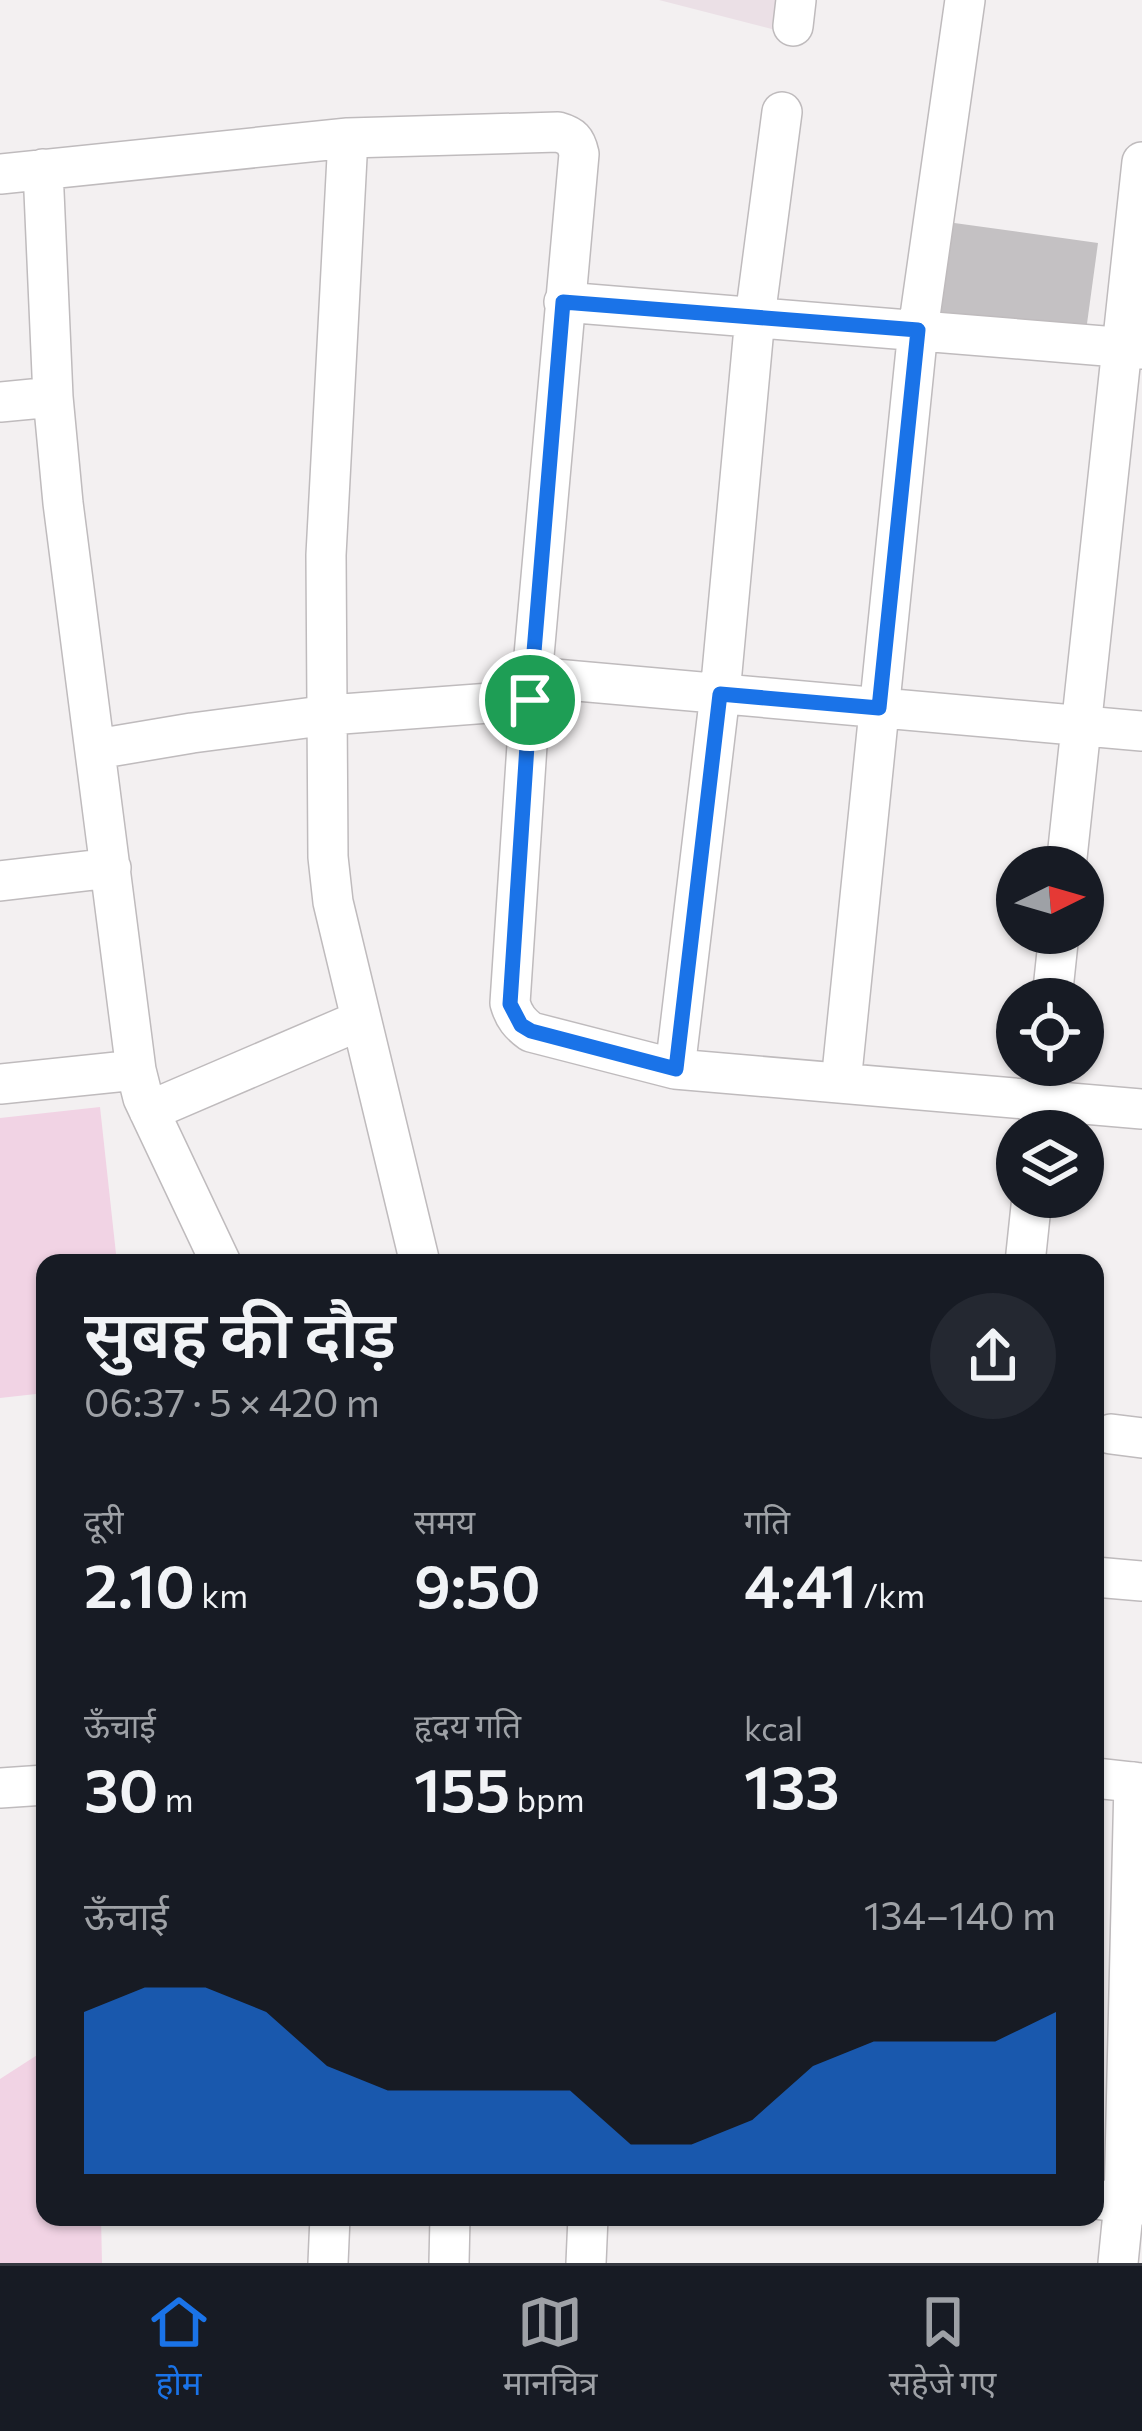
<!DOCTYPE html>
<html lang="hi">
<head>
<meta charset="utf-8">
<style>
	:root { --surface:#171b24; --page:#242831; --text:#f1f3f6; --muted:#9ea1a6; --line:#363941; --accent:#1a73e8 }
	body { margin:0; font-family:Commissioner,"Noto Sans Devanagari",sans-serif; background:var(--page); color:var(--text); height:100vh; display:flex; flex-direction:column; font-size:45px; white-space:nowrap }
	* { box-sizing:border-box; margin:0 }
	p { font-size:39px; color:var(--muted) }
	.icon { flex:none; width:66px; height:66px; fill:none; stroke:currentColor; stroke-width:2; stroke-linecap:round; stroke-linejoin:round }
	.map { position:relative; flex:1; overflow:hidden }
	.details { position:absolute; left:36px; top:1254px; width:1068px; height:972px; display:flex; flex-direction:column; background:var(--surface); border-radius:24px; box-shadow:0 3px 9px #0004 }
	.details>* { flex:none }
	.needle { width:78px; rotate:85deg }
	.fabs { position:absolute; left:996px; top:846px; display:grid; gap:24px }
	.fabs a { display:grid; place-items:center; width:108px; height:108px; border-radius:50%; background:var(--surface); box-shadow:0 3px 9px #0004; font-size:60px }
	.pin { position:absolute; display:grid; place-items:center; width:102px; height:102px; color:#fff; margin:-51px; border:6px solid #fff; border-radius:50%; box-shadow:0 3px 12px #0007 }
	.round { display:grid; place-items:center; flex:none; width:126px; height:126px; border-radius:63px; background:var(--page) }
	.summary { display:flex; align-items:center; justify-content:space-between; height:204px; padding:0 48px }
	h1 { font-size:66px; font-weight:600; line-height:90px }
	.stats { display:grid; grid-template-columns:repeat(3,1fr); gap:18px; height:204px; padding:12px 48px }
	.stats div { display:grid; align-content:center }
	.stats b { font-size:60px; font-weight:600 }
	.stats small { font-size:33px; font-weight:400 }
	.stats p { font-size:33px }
	.chart { height:336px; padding:24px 48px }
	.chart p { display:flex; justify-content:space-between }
	.chart svg { width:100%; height:216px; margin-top:12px; fill:var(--accent); opacity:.7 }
	.tabs { display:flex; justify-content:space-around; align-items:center; height:168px; border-top:3px solid var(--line); background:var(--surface); font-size:33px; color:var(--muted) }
	.tabs a { display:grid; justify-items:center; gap:6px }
	.tabs .current { color:var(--accent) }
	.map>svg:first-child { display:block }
	.built { fill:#ebe0e6 }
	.green { fill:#f1d3e4 }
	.building { fill:#c4c1c3 }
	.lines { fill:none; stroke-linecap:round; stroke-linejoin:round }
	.minor-casing { stroke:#bfbbbd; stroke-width:42 }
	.minor { stroke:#fff; stroke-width:39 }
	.route-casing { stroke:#fff; stroke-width:24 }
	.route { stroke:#1a73e8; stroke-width:15 }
</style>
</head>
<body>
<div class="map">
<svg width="1142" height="2263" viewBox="0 0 1142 2263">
	<rect width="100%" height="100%" fill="#f3f0f1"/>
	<!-- built -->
	<path class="built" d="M 659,0 L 814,0 L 807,38 Z"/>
	<!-- green -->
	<path class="green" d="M 100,1107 L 117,1263 L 45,1263 L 45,1393 L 0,1398 L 0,1118 Z
		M 45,2050 L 45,2217 L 101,2217 L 102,2263 L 0,2263 L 0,2079 Z"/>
	<!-- building -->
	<path class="building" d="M 947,222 L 1098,243 L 1086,331 L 935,311 Z"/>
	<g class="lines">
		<!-- minor casing -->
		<g class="minor-casing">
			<path id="minor" d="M 793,26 L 796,0
				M 348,138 L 326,555 L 328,857 L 333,902 L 420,1263
				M 43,169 L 53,397 L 63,503 L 136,1070 L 143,1098 L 221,1263
				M 0,174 L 348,138 L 558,132 C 572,136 576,140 579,154 L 530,700 L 510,1003 C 514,1017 520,1024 531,1032 L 675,1069 L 1142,1109
				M 564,302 L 1142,349
				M 0,402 L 53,397
				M 532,677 L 1142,731
				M 97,749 L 192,733 L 329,715 L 530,700
				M 1066,867 L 1142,162
				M 0,881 L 111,868
				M 1052,999 L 1059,933
				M 675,1069 L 720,694 L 755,317 L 782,112
				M 841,1083 L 918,330 L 965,0
				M 0,1084 L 136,1070
				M 149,1111 L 361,1020
				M 1038,1131 L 1045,1065
				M 1025,1263 L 1032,1197
				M 1111,1434 L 1142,1438
				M 1095,1577 L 1142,1581
				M 1095,1778 L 1142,1783
				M 1134,1782 L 1124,2203 L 1142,2205
				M 0,1788 L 45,1785
				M 1095,2199 L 1124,2203 L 1118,2263
				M 328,2263 L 330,2217
				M 449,2263 L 450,2217
				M 586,2263 L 588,2217"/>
		</g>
		<!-- minor -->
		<use href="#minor" class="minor"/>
	</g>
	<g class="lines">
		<!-- route casing -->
		<g class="route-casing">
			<path id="route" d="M 563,302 L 918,330 L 879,708 L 720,694 L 676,1069 L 531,1031 L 521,1025 L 510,1004 L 530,700 Z"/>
		</g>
		<!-- route -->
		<use href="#route" class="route"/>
	</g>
</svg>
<div class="fabs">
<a><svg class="needle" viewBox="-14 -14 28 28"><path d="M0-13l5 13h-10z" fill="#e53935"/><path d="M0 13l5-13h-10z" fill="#9ea1a6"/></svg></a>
<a><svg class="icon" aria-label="locate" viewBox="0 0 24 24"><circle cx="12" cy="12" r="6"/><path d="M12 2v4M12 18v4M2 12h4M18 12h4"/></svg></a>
<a><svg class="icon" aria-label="layers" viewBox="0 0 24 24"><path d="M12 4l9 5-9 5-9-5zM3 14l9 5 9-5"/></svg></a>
</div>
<div class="pin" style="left:530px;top:700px;background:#1e9e55"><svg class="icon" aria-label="arrive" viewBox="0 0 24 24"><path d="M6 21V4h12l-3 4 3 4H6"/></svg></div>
<section class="details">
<div class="summary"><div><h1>सुबह की दौड़</h1><p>06:37 · 5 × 420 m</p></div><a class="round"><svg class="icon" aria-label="share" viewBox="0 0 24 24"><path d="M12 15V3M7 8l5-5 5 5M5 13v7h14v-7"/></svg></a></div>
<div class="stats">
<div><p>दूरी</p><b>2.10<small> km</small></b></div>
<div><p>समय</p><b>9:50</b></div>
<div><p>गति</p><b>4:41<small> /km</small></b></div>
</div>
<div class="stats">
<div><p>ऊँचाई</p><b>30<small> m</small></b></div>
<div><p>हृदय गति</p><b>155<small> bpm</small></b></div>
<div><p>kcal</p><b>133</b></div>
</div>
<div class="chart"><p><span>ऊँचाई</span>134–140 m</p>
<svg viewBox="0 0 160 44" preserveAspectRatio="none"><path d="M0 44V11L10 6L20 6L30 11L40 22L50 27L60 27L70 27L80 27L90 38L100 38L110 33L120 22L130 17L140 17L150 17L160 11V44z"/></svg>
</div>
</section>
</div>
<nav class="tabs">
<a class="current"><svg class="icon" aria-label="home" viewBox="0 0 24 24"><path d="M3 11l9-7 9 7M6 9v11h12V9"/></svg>होम</a>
<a><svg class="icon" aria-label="map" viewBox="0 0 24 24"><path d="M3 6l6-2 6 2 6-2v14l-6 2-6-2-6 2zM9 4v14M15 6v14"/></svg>मानचित्र</a>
<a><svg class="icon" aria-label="saved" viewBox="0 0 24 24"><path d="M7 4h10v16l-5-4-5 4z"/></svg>सहेजे गए</a>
</nav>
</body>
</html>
